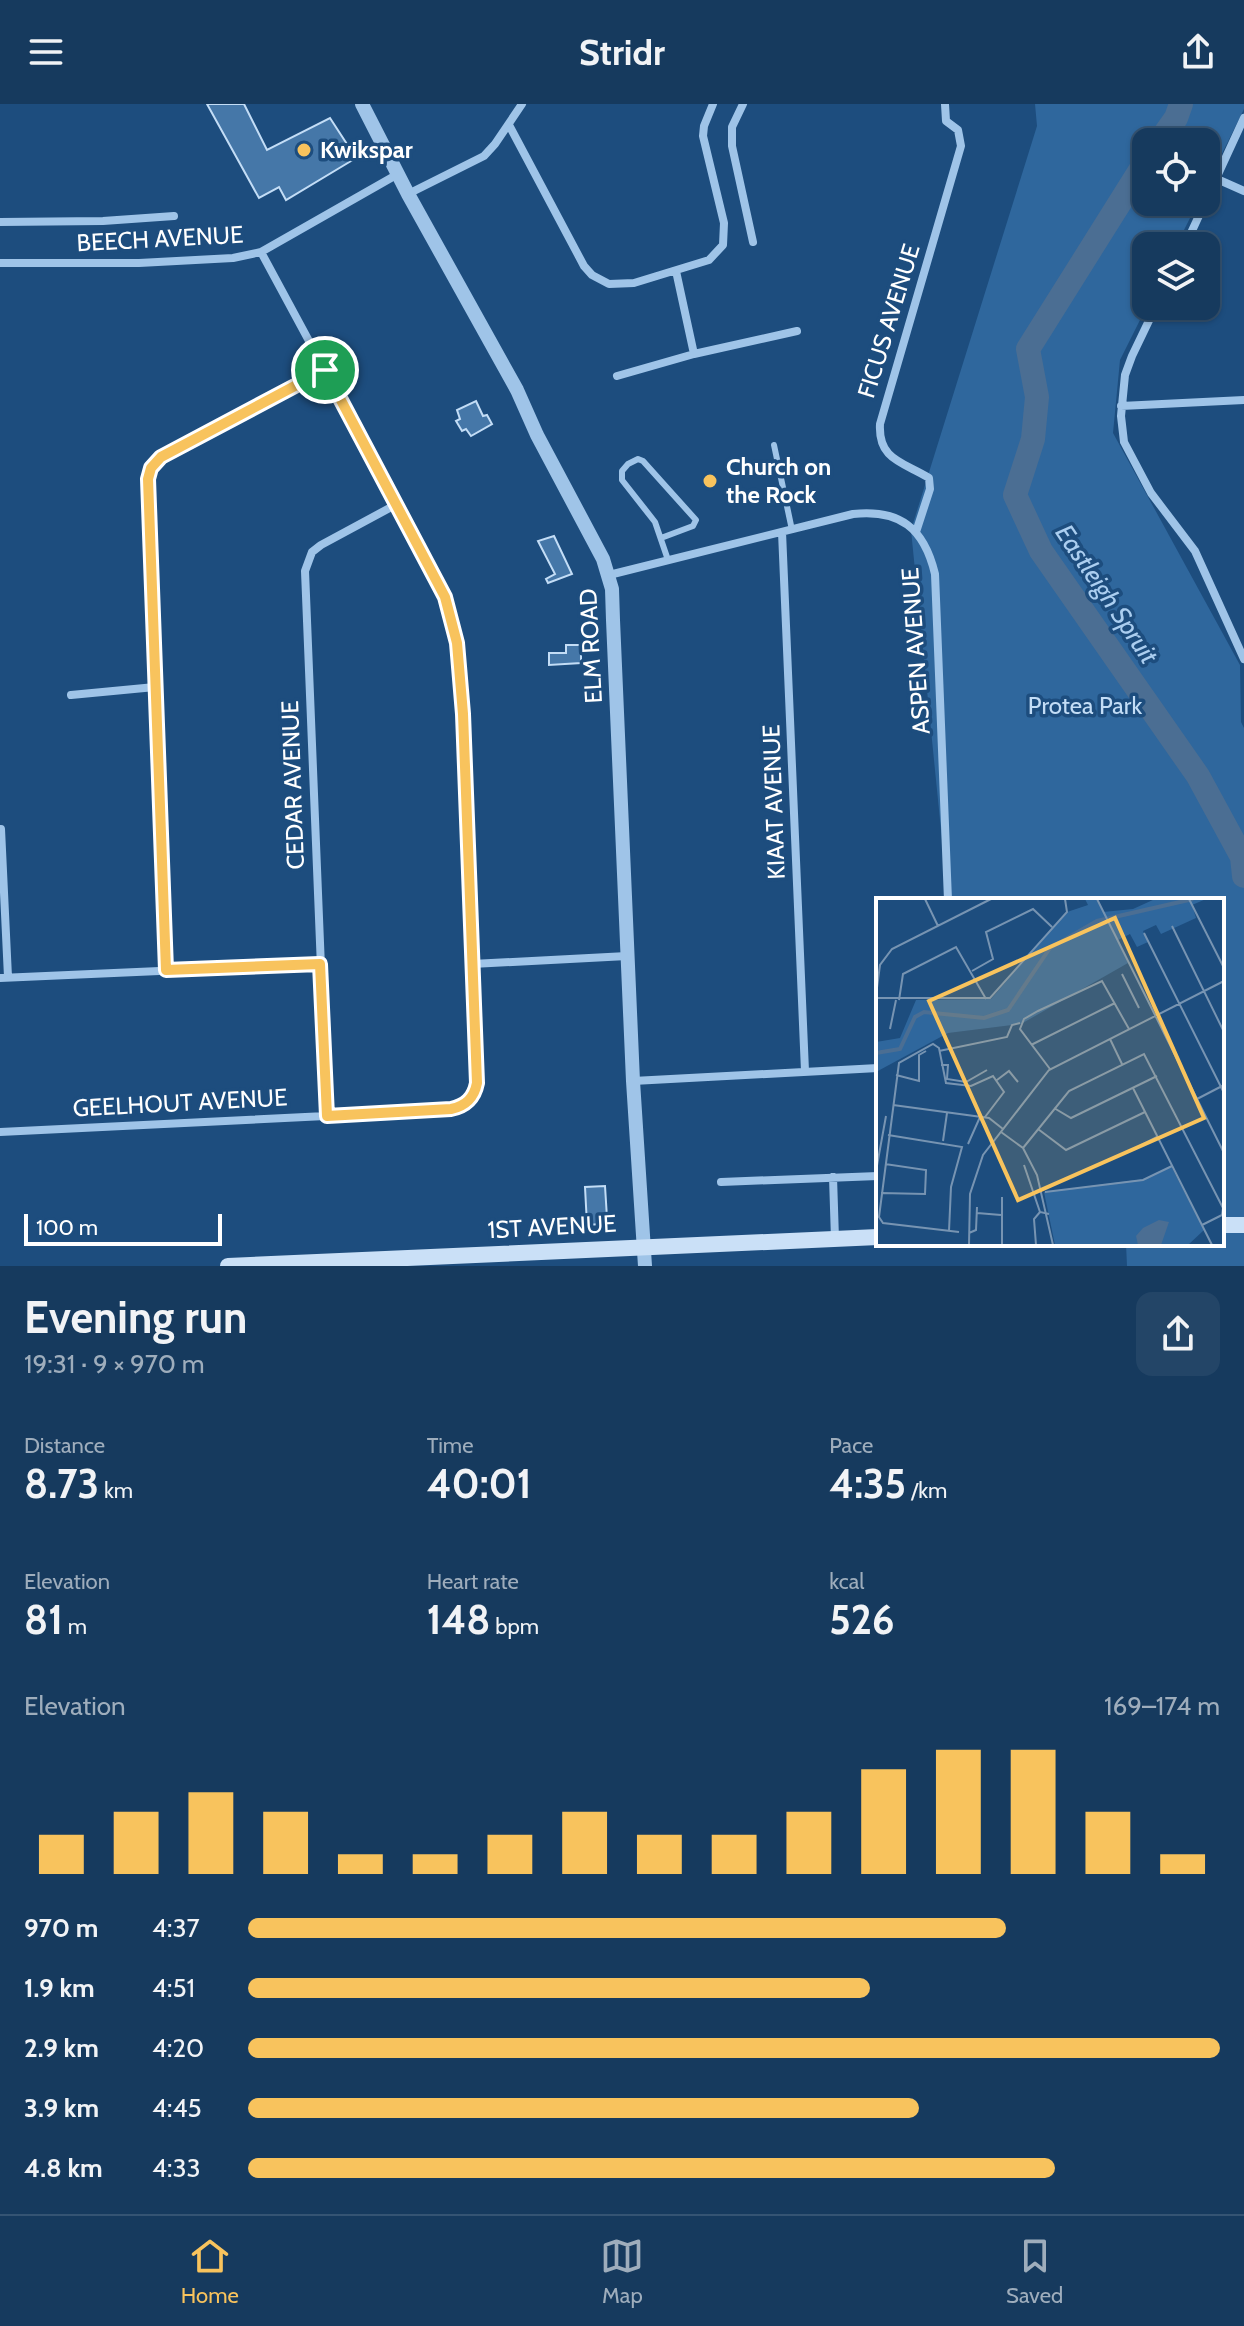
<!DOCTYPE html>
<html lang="en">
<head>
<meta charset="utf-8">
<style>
	:root { --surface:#163a5e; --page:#234567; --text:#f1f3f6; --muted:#9eadbc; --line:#355473; --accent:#f8c35d }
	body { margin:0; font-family:Cabin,sans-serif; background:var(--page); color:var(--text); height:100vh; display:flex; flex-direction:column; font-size:30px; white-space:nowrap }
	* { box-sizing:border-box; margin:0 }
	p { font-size:26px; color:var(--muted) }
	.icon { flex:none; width:44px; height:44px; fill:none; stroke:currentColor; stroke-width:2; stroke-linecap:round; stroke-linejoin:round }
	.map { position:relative; height:1162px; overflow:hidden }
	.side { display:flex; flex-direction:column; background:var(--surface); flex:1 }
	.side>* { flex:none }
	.controls { position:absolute; left:1132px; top:24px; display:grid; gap:16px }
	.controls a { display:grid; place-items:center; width:88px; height:88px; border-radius:16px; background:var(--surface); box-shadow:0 2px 6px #0004,0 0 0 2px var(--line); font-size:40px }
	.scale { position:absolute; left:24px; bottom:20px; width:198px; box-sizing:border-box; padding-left:8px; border:4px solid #fff; border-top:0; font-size:22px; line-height:28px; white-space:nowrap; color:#fff; -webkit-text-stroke:6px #1d4d7e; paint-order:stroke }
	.pin { position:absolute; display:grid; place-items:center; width:68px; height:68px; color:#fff; margin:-34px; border:4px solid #fff; border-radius:50%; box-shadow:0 2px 8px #0007 }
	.round { display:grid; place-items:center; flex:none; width:84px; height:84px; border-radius:16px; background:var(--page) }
	.headline { display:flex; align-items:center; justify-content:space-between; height:136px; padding:0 24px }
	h1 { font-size:44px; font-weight:700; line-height:60px }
	.metrics { display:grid; grid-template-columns:repeat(3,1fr); gap:12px; height:136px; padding:8px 24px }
	.metrics div { display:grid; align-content:center }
	.metrics b { font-size:40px; font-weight:700 }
	.metrics small { font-size:22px; font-weight:400 }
	.metrics p { font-size:22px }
	.chart { height:224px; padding:16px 24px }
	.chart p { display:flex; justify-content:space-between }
	.chart svg { width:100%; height:144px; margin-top:8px; stroke:var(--accent); stroke-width:6 }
	ul { padding:0 24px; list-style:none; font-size:26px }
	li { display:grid; grid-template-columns:128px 96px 1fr; align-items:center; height:60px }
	li i { height:20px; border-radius:10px; background:var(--accent) }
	header { display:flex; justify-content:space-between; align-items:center; height:104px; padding:0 24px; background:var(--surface); font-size:36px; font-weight:700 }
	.dock { display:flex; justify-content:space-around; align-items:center; height:112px; border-top:2px solid var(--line); background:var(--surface); font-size:22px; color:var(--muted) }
	.dock a { display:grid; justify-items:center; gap:4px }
	.dock .active { color:var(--accent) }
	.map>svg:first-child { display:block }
	.green { fill:#2f679d }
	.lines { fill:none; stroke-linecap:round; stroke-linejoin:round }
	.river { stroke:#4b6e93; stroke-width:24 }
	.building { fill:#4577a8; stroke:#c3ddf6; stroke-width:2 }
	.service { stroke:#9fc4e8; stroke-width:6 }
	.minor { stroke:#9fc4e8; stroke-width:8 }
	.tertiary { stroke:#9fc4e8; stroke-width:14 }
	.secondary { stroke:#cae0f7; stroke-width:16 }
	.route-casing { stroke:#fff; stroke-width:16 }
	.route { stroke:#f8c35d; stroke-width:10 }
	.poi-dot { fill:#f8c35d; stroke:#1d4d7e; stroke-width:3 }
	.labels { text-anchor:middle; stroke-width:7; stroke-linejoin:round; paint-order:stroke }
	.poi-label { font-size:24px; font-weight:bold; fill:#fff; stroke:#1d4d7e; text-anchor:start }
	.street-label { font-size:24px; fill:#fff; stroke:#1d4d7e }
	.park-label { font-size:24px; fill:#c3ddf6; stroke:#1d4d7e }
	.water-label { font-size:26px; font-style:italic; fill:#abcef0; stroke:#1d4d7e }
	.inset-river { fill:none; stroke:#4b6e93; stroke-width:4 }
	.inset-road { fill:none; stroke:#7794b2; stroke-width:2 }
	.view { fill:#f8c35d; fill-opacity:0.15; stroke:#f8c35d; stroke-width:4 }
	.inset-edge { fill:none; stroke:#fff; stroke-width:4 }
</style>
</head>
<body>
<header><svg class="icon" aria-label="menu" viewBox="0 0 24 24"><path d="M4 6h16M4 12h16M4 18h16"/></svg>Stridr<svg class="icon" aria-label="share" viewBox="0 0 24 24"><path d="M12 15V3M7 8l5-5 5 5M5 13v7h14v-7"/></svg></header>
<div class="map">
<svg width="1244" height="1162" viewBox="0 0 1244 1162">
	<rect width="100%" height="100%" fill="#1d4d7e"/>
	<!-- green -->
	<path class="green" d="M 1035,0 L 1244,0 L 1244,5 L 1206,82 L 1206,38 L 1146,38 L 1146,98 L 1198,98 L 1176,142 L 1146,142 L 1147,202 L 1120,256 L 1113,329 L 1240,561 L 1241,618 L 1244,624 L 1244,1162 L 1127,1162 L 1126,1140 L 1222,1140 L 1222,796 L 948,796 L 911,426 L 1037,22 Z"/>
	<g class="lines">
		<!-- river -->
		<path class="river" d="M 1159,38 L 1176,14 L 1181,0
			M 1146,57 L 1028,245 L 1037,293 L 1033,335 L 1015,391 L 1041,447 L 1198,672 L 1242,753 L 1244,772"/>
	</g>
	<!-- building -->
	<path class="building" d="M 207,0 L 244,0 L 267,46 L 330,14 L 356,54 L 286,96 L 279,83 L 259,94 Z
		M 476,297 L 483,312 L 487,311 L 492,320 L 471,332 L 466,325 L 462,327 L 456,317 L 460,315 L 457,306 Z
		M 554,432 L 572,470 L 548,479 L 546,475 L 555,470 L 538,437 Z
		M 566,541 L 581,541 L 581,559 L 549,561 L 549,549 L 566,549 Z
		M 605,1082 L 607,1114 L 600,1114 L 601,1120 L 587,1121 L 585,1083 Z"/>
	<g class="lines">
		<!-- service -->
		<path class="service" d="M 774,341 L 792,426
			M 661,434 L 693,422 L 696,416 L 643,357 L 638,355 L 628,360 L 622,367 L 622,376 L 655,418 L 668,456"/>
		<!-- minor -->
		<path class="minor" d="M 743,0 L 732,23 L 732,42 L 753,138
			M 509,21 L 584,162 L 592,171 L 609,180 L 634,179 L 709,156 L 723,141 L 724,119 L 703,32 L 704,22 L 713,0
			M 1217,75 L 1244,87
			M 408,90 L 484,52 L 495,40 L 522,0
			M 0,118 L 103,117 L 174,112
			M 1185,142 L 1244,14
			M 0,159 L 139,159 L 233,154 L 261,148 L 398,70
			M 1156,202 L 1132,252 L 1125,271 L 1121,312 L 1124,338 L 1151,389 L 1195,447 L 1244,555
			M 694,250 L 797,227
			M 617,272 L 694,250 L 676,167
			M 1121,302 L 1244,296
			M 782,428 L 805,967
			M 916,428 L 930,385 L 929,374 C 903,358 878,356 880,320 L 961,42 L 958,26 L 946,17 L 945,0
			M 609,471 L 853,410 C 900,405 924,424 935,470 L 948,796
			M 71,591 L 155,583
			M 1,725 L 8,873
			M 472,860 L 627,852
			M 166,866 L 148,383 L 151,364 L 161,353 L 325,266
			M 0,874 L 320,860
			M 633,977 L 878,964
			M 327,1012 L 305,467 L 312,448 L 321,441 L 397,400
			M 0,1028 L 428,1007 C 448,1005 467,1006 475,985 L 463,610 L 453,519 L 445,493 L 397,400 L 261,148
			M 833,1073 L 835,1135
			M 721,1078 L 878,1072"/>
		<!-- tertiary -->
		<path class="tertiary" d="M 362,0 L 408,90 L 517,286 L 537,331 L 603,455 L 612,485 L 613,516 L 633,977 L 645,1162"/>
		<!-- secondary -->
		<path class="secondary" d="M 1222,1121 L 1244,1121
			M 228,1162 L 878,1133"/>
	</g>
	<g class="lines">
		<!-- route casing -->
		<g class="route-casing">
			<path id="route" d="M 325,266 L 445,493 L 457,539 L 463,610 L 477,979 C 474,994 466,1002 451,1005 L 327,1012 L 320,860 L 166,866 L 148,375 L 151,364 L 161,353 Z"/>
		</g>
		<!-- route -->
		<use href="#route" class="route"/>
	</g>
	<!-- markers -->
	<g class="poi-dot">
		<circle cx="304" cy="46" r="8"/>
		<circle cx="710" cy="377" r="8"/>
	</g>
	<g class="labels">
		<!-- poi labels -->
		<g class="poi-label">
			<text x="320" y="54">Kwikspar</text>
			<text x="726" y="371">Church on<tspan x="726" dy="28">the Rock</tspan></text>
		</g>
		<!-- street labels -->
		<g class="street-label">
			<text transform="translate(160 135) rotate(-3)" y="8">BEECH AVENUE</text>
			<text transform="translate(889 217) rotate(-73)" y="8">FICUS AVENUE</text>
			<text transform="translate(591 542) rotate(-93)" y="8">ELM ROAD</text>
			<text transform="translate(916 547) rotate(-94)" y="8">ASPEN AVENUE</text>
			<text transform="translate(293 681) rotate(-92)" y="8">CEDAR AVENUE</text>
			<text transform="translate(774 698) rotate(-92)" y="8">KIAAT AVENUE</text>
			<text transform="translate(180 999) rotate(-3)" y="8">GEELHOUT AVENUE</text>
			<text transform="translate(552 1123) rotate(-3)" y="8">1ST AVENUE</text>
		</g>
		<!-- park labels -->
		<g class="park-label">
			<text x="1085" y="610">Protea Park</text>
		</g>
		<!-- water labels -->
		<g class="water-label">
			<text transform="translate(1107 490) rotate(56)" y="9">Eastleigh Spruit</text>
		</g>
	</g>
	<!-- overview -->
	<g transform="translate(876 794)">
		<rect width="348" height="348" fill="#1d4d7e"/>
		<path d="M 209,1 L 220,1 L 227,14 L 257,11 L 279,1 L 330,1 L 316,7 L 320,20 L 285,36 L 280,27 L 267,33 L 272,44 L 261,49 L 254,36 L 242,42 L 252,65 L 145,126 L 72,135 L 0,174 L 0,144 L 24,140 L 40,102 L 115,101 L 191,14 L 212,7 ZM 295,268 L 328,332 L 312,347 L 179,347 L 168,294 L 268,281 Z" fill="#2f679d"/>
		<path d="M 283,322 L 293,324 L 285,347 L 262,347 L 260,338 L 267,330 Z" fill="#4b6e93"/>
		<path class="inset-river" d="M 0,155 L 24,151 L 39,119 L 48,114 L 108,120 L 132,112 L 174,50 L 221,23 L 317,1"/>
		<path class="inset-road" d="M 49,1 L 62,28M 221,1 L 348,255M 313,1 L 348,70M 296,28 L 348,134M 268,35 L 348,195M 96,73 L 117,61 L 110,34 L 157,11 L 176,29M 246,76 L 263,110M 0,97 L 4,67 L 16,51 L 115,1M 0,100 L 114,100 L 191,14 L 189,1M 23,102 L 27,76 L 80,49 L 110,101M 14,131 L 20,102M 234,141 L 246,166M 155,147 L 239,105M 63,153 L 131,139 L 136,127 L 144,125M 65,167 L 72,167 L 71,181 L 90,184 L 111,172M 174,171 L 144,131 L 148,121 L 162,113 L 226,83 L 253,131M 20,177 L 43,183 L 43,157 L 50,153M 121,182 L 133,173 L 142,184M 257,190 L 336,347M 321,201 L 348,187M 17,207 L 113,220 L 127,231M 178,210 L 195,220 L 281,178M 162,231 L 190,252 L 269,214M 125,234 L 147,250 L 161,277 L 177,347M 12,237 L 86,249 L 75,289 L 73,333M 67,243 L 71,215M 92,246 L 104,219M 147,250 L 193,193 L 268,156 L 347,310 L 346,317 L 326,327M 258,251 L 281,239M 148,267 L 164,314 L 173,316M 0,273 L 10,218M 169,294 L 267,282 L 296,268M 5,295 L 49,296 L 50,272 L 9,266M 126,299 L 126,347M 101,315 L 125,317M 83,334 L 7,325 L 3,319 L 23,165 L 57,146 L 63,150 L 70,185 L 95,188 L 117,178 L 128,194 L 109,219M 93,335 L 100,332 L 101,309M 93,347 L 94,296 L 107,257 L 173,172 L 348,83M 160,347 L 158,321 L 164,314"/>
		<path class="view" d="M 239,20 L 328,220 L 142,302 L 53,103 Z"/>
		<rect width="348" height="348" class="inset-edge"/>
	</g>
</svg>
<div class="controls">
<a><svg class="icon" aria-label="locate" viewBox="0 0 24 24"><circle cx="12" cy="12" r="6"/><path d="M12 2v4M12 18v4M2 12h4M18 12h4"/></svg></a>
<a><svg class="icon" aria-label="layers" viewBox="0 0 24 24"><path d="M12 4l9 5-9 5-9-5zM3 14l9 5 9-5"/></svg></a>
</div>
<div class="scale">100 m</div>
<div class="pin" style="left:325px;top:266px;background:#1e9e55"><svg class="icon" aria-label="arrive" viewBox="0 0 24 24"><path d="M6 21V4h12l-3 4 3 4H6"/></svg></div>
</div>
<section class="side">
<div class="headline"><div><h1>Evening run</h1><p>19:31 · 9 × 970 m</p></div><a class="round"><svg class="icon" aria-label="share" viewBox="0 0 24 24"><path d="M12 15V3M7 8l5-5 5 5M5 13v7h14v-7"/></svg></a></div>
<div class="metrics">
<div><p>Distance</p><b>8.73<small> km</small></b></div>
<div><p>Time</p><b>40:01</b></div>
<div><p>Pace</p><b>4:35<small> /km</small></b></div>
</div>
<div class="metrics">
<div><p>Elevation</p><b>81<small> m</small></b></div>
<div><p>Heart rate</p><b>148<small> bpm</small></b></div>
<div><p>kcal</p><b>526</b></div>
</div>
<div class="chart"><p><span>Elevation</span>169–174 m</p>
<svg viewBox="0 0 160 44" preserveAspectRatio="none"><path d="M5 44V32M15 44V25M25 44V19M35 44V25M45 44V38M55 44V38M65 44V32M75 44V25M85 44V32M95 44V32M105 44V25M115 44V12M125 44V6M135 44V6M145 44V25M155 44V38"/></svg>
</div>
<ul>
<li><b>970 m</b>4:37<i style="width:78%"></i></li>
<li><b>1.9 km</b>4:51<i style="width:64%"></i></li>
<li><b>2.9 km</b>4:20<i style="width:100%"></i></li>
<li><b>3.9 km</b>4:45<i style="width:69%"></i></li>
<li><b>4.8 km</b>4:33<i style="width:83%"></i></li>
</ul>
</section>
<nav class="dock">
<a class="active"><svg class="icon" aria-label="home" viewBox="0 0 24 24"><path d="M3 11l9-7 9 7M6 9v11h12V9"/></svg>Home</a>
<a><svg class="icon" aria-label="map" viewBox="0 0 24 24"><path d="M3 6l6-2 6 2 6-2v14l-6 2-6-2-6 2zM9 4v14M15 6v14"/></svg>Map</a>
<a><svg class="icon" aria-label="saved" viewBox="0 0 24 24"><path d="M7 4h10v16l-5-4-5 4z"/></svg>Saved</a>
</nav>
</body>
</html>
